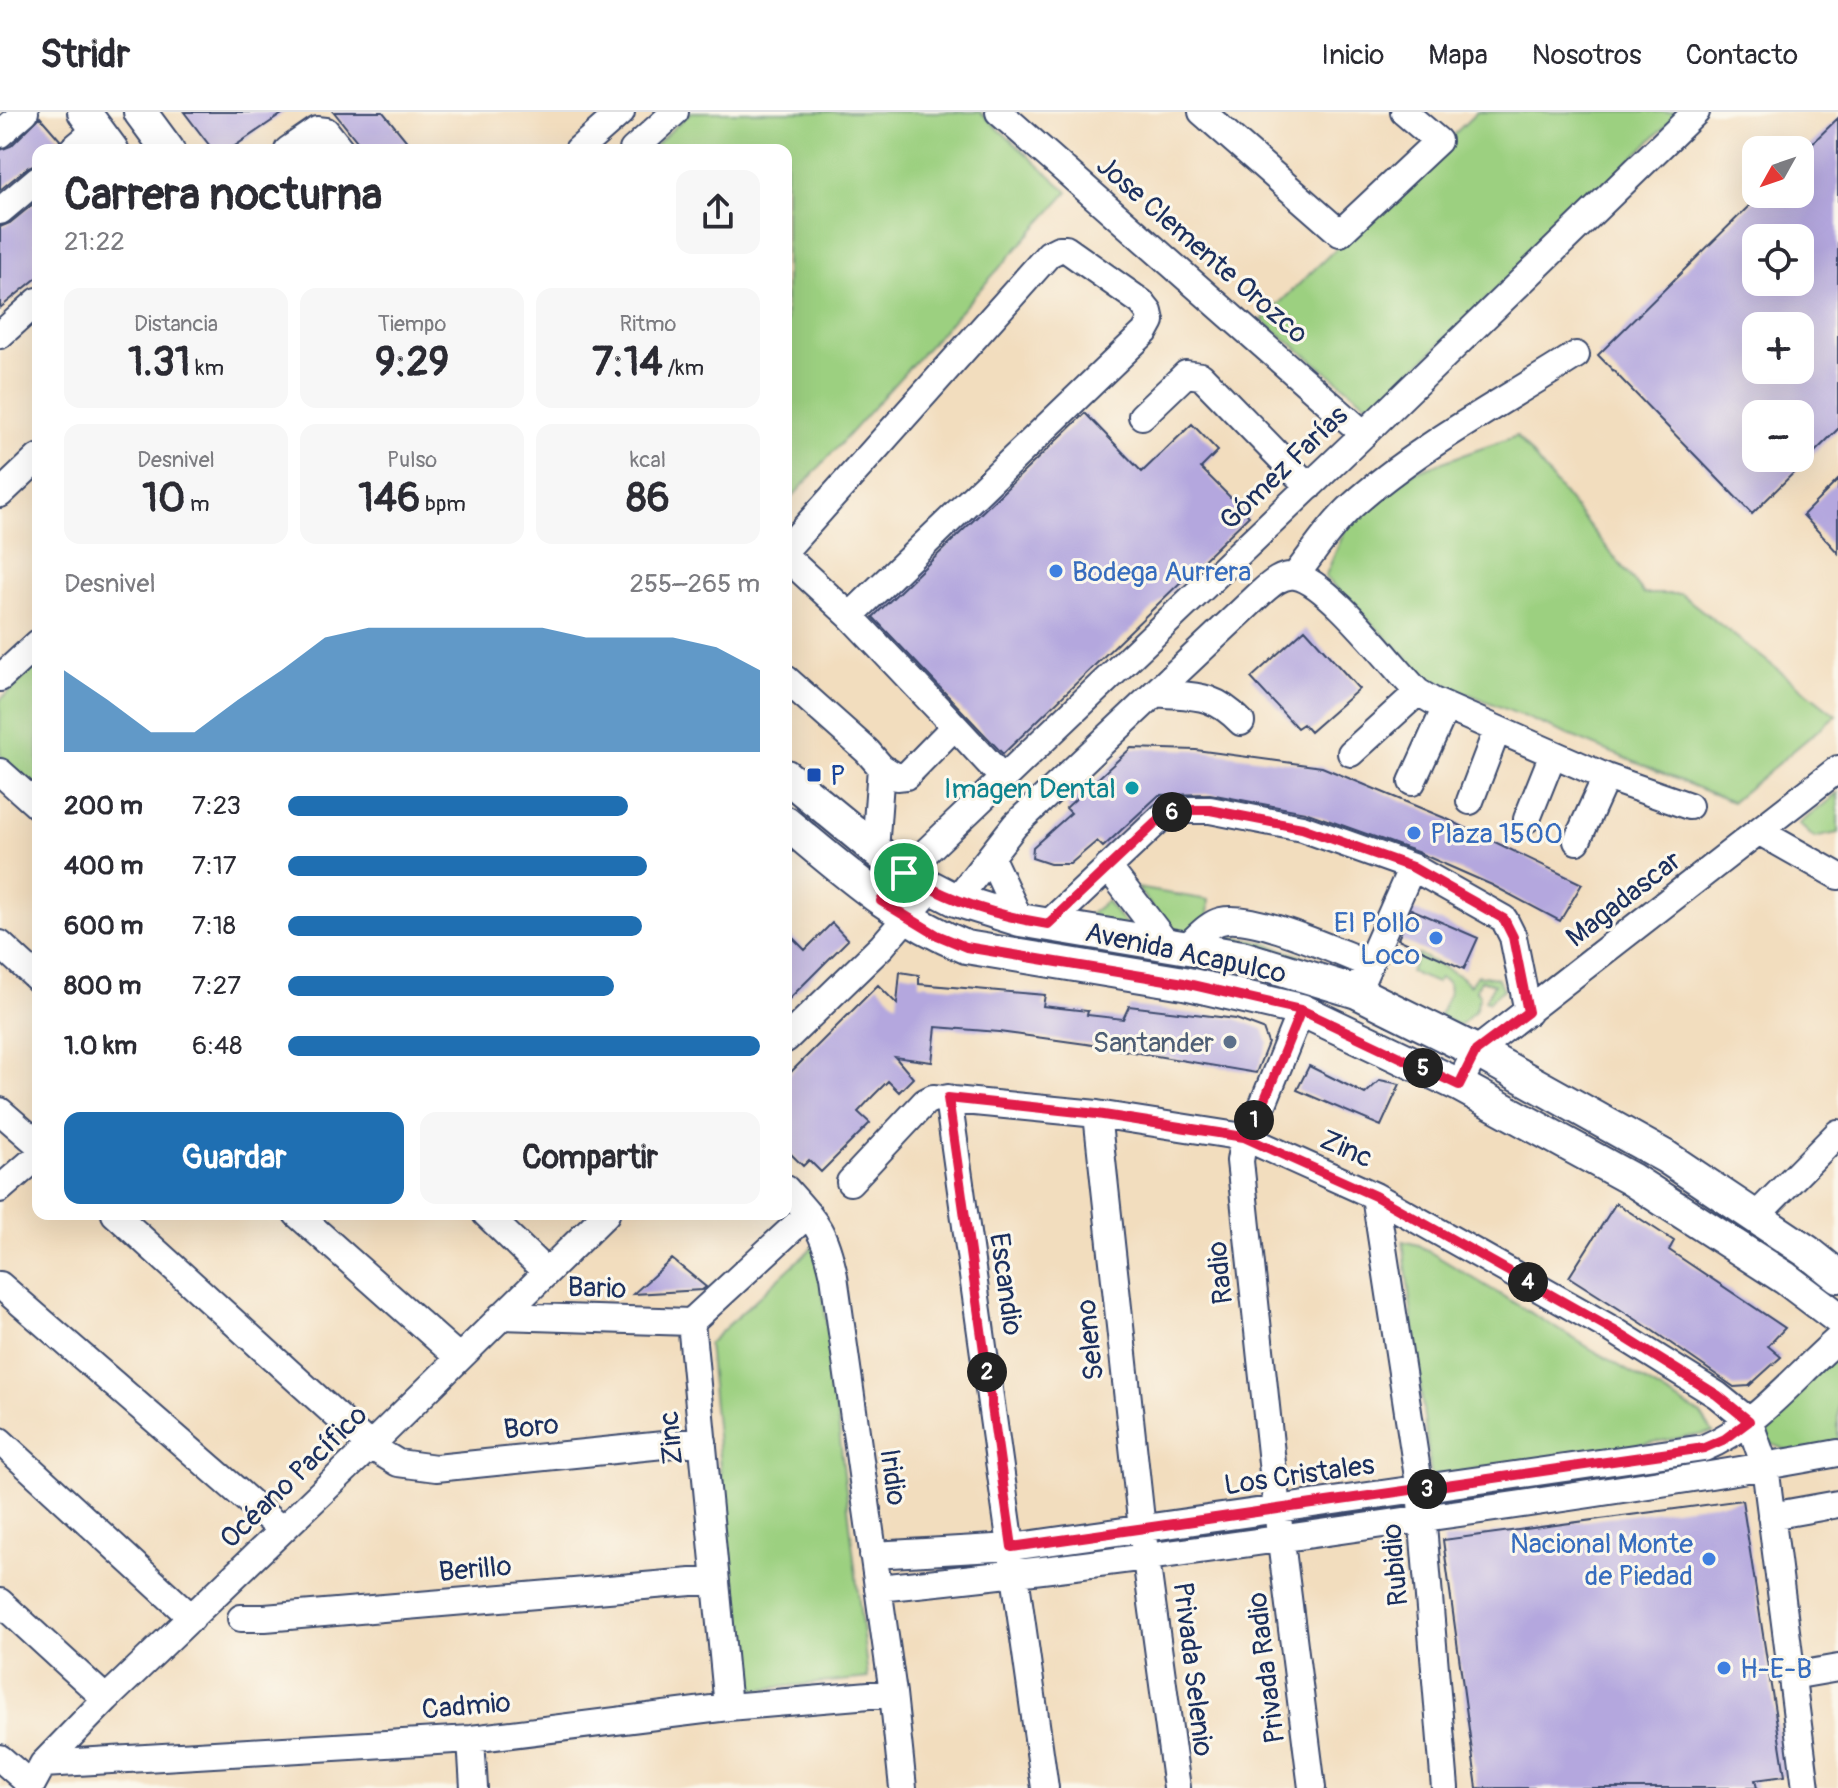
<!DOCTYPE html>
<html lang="es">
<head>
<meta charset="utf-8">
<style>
	:root { --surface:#fff; --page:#f7f7f7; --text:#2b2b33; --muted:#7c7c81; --line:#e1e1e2; --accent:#1f6fb2 }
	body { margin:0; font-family:Pangolin,sans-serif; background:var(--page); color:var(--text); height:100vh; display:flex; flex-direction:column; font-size:30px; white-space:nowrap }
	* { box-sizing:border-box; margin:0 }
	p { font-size:26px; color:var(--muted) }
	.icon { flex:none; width:44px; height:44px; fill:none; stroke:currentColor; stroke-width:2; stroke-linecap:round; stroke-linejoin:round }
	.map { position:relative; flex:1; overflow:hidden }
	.drawer { position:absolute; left:32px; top:32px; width:760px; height:1076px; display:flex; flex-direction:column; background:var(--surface); border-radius:16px; box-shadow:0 8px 32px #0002 }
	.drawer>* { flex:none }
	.needle { width:52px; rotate:230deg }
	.tools { position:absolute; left:1742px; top:24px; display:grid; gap:16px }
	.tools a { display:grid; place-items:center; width:72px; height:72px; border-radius:16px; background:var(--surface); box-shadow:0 8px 32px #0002; font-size:40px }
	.pin { position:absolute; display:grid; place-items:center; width:68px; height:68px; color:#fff; margin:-34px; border:4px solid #fff; border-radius:50%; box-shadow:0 2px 8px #0007 }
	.km { position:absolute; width:40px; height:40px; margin:-20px; border-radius:50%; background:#222; color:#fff; font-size:22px; line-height:40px; text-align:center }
	.round { display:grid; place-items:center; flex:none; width:84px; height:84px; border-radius:16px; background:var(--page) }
	.overview { display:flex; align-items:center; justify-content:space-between; height:136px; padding:0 32px }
	h1 { font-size:44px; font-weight:700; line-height:60px }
	.stats { display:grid; grid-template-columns:repeat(3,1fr); gap:12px; height:136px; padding:8px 32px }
	.stats div { display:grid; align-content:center; border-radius:16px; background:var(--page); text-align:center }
	.stats b { font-size:40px; font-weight:700 }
	.stats small { font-size:22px; font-weight:400 }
	.stats p { font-size:22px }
	.chart { height:224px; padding:16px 32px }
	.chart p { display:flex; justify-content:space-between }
	.chart svg { width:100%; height:144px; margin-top:8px; fill:var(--accent); opacity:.7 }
	.action { display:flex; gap:16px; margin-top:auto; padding:16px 32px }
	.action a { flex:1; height:92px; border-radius:16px; background:var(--accent); color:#fff; font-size:32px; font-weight:700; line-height:92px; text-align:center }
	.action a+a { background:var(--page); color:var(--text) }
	ul { padding:0 32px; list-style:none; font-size:26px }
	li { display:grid; grid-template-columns:128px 96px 1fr; align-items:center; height:60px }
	li i { height:20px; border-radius:10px; background:var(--accent) }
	header { display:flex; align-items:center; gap:48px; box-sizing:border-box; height:112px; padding:0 40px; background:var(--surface); border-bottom:2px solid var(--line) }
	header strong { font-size:38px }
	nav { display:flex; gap:44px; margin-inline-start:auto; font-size:28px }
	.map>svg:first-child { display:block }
	.green { fill:#9cd080; stroke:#5c806f; stroke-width:2 }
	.building { fill:#b4a7de; fill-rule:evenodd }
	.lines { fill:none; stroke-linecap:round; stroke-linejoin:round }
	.minor-casing { stroke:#3b496c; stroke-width:30 }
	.major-casing { stroke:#3b496c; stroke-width:36 }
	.minor { stroke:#fff; stroke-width:26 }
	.major { stroke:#fff; stroke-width:32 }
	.route-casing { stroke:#fff; stroke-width:16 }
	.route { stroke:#e11d48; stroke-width:10 }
	.shop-dot { fill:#3f7fe0; stroke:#fbf7ec; stroke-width:3 }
	.transit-dot { fill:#1a4fb4; stroke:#fbf7ec; stroke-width:3 }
	.culture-dot { fill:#0f9aa8; stroke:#fbf7ec; stroke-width:3 }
	.service-dot { fill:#5c6f8a; stroke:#fbf7ec; stroke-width:3 }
	.labels { text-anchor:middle; stroke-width:6; stroke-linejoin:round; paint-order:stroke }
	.street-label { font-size:28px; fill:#1b2f5e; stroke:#fbf7ec }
	.shop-label { font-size:28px; fill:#366cbe; stroke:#fbf7ec; text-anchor:start }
	.transit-label { font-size:28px; fill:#164399; stroke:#fbf7ec; text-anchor:start }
	.culture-label { font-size:28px; fill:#0d838f; stroke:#fbf7ec; text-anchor:end }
	.service-label { font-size:28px; fill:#4e5e75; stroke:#fbf7ec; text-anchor:end }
</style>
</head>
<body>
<header>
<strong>Stridr</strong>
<nav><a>Inicio</a><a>Mapa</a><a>Nosotros</a><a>Contacto</a></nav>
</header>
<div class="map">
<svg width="1838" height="1676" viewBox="0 0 1838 1676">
	<rect width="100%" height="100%" fill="#fbf7ec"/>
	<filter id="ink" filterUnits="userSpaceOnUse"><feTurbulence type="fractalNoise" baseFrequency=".0125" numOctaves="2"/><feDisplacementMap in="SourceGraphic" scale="16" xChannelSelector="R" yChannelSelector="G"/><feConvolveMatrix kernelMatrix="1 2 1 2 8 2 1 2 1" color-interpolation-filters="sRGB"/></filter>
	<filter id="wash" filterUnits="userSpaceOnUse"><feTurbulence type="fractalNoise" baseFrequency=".006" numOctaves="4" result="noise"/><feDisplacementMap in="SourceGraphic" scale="32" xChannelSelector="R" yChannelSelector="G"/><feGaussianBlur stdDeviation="1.8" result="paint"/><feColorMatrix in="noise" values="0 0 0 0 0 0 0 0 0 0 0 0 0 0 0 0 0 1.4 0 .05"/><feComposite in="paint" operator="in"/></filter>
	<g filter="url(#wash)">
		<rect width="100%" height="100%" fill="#f2ddbe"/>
		<!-- green -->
		<path class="green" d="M 691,0 L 980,0 L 1068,80 L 786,392 L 786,38 L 650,38 Z
			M 1477,0 L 1680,0 L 1378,292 L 1365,290 L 1262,208 Z
			M 1517,324 L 1644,482 L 1681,482 L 1836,603 L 1732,690 L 1425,564 L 1325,465 L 1350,406 L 1414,360 Z
			M 38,552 L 38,677 L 0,643 L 0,588 Z
			M 1838,681 L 1838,721 L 1814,726 L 1799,712 Z
			M 1137,776 L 1209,788 L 1208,804 L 1186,824 L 1175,824 Z
			M 1106,789 L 1133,821 L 1074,815 Z
			M 1217,822 L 1265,831 L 1336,857 L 1214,825 Z
			M 1418,842 L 1460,864 L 1470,873 L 1477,863 L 1497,866 L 1504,877 L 1488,890 L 1485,888 L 1494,872 L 1481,868 L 1476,877 L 1480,883 L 1475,899 L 1459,914 L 1439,904 L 1449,882 L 1448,870 L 1440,866 L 1436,871 L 1410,860 Z
			M 1403,1129 L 1418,1133 L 1701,1303 L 1713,1321 L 1431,1364 Z
			M 817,1131 L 868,1566 L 742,1579 L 708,1232 Z
			M 1838,1240 L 1838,1334 L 1791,1340 L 1767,1330 L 1768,1309 Z"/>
		<g id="blocks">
			<!-- building -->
			<path class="building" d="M 184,0 L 285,0 L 229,38 L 213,38 Z
				M 334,0 L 383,0 L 414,38 L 364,38 Z
				M 40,5 L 60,28 L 57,36 L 54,38 L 38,38 L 38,51 L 28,55 L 0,78 L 0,38 L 11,34 Z
				M 1838,6 L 1838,317 L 1752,402 L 1598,243 L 1761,82 L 1800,82 L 1800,43 ZM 1756,126 L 1800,126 L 1800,170 L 1756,170 ZM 1756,214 L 1800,214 L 1800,258 L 1756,258 ZM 1756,302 L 1800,302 L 1800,346 L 1756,346 Z
				M 38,88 L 38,165 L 0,196 L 0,115 L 10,111 Z
				M 1085,301 L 1142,360 L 1192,312 L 1218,339 L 1201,356 L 1249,404 L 1003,642 L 873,505 Z
				M 1838,368 L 1838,441 L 1803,403 Z
				M 1305,517 L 1359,577 L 1310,620 L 1303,612 L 1297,616 L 1251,566 Z
				M 1131,636 L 1196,638 L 1322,655 L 1447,707 L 1582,772 L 1560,809 L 1492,773 L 1417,740 L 1305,700 L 1210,682 L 1159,683 L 1103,735 L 1097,729 L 1070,752 L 1050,752 L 1032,746 L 1033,735 L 1071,701 L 1066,696 Z
				M 1411,797 L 1478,826 L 1464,857 L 1398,827 Z
				M 832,811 L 848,828 L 786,890 L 786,819 L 805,838 Z
				M 900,860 L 919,863 L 919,872 L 1045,883 L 1043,894 L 1088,899 L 1087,903 L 1123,907 L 1129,894 L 1236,907 L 1263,917 L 1268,931 L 1256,961 L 1086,932 L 999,920 L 936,915 L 932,950 L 895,945 L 913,966 L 899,980 L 888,969 L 873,984 L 858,1000 L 870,1011 L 821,1060 L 809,1048 L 803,1054 L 786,1037 L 786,965 L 878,873 L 897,892 Z
				M 1309,954 L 1365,982 L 1380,968 L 1400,972 L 1381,1014 L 1297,978 Z
				M 1616,1091 L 1674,1129 L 1669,1138 L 1785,1216 L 1768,1234 L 1781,1245 L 1749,1274 L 1734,1275 L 1643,1212 L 1569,1165 Z
				M 672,1147 L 706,1175 L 702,1178 L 633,1182 Z
				M 1742,1388 L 1785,1664 L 1755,1668 L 1757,1676 L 1477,1676 L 1443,1428 Z"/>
		</g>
	</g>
	<g filter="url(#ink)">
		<use href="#blocks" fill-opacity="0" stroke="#3b496c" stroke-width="2"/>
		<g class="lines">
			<!-- minor casing -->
			<g class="minor-casing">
				<path id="minor" d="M 999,0 L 1364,322
					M 1202,0 L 1340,121 L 1438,29 L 1404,0
					M 0,22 L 25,0
					M 72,38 L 97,17
					M 288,38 L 317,18 L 326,19 L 341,38
					M 578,38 L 621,0
					M 633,38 L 675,0
					M 0,99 L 38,67
					M 0,223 L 38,189
					M 1142,304 L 1186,262 L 1201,264 L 1309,375
					M 0,382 L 38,346
					M 786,437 L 1049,142 L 1059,137 L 1066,137 L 1141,190 L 1149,200 L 1151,209 L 1145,220 L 850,504
					M 786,445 L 850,504 L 949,608 L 951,618 L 906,664 L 897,665 L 881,655 L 867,639 L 786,567
					M 1295,464 C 1313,441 1331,413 1353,393 C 1417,335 1503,290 1576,243
					M 0,566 L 38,531
					M 1155,581 C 1193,585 1212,580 1241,610
					M 949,608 L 1003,666
					M 1351,641 L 1418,580
					M 0,660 L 38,694
					M 1412,670 L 1446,595
					M 1470,689 L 1497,618
					M 1527,707 L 1553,642
					M 1760,720 L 1838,764
					M 1577,729 L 1606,665
					M 875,739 L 881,655
					M 991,746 L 1020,808
					M 1108,755 L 1166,831
					M 956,788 L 1015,713 L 1262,480 C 1271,472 1282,462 1295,464 C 1328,469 1392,554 1418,580 L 1433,589 L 1606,665 L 1689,694
					M 881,789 L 904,761 L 1364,322 L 1696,0
					M 1048,812 L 1164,703 L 1180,698 L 1210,698 L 1302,716 L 1412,755 L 1504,807 L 1513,825 L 1528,900
					M 0,832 L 38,867
					M 1186,835 C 1196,827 1208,812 1221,809 C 1254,801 1335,839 1369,852
					M 1362,868 L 1412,755
					M 1301,898 L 1261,997 L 1244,1025 L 1240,1049 L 1277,1398 L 1312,1676
					M 786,927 L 882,834 L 931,777
					M 1459,973 L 1476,939 L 1838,657
					M 948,986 L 1045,1676
					M 0,999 L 38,1032
					M 1097,1002 L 1142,1417 L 1177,1676
					M 850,1070 L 925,990 L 933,986 L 1097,1002 L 1244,1025 L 1375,1084 L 1613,1218 L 1717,1283 L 1749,1309 L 1765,1354 L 1806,1676
					M 0,1077 L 38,1044
					M 786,1077 C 817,1112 824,1118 834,1164 L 893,1581 L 903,1676
					M 1375,1084 L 1420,1378 L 1445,1676
					M 115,1102 L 370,1334 L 398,1351 L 436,1356 L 703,1329
					M 297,1102 L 459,1246
					M 486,1102 L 546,1160
					M 1755,1105 L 1838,1021
					M 0,1173 L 282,1418
					M 501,1204 L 691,1210
					M 0,1329 L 192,1506
					M 1771,1404 L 1838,1392
					M 873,1443 L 1012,1435 L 1704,1336 C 1757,1314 1795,1264 1838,1227
					M 878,1476 C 1063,1458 1247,1432 1431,1405 C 1567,1386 1703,1366 1838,1341
					M 0,1490 L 106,1587
					M 241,1506 L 265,1506 L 715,1468
					M 1792,1564 L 1838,1556
					M 728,1595 L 691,1210 L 808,1102
					M 471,1627 L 474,1676
					M 0,1646 L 31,1673
					M 43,1652 L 471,1627 L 728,1595 L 893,1581
					M 30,1676 L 43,1652 L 106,1587 L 370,1334 L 606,1102"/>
			</g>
			<!-- major casing -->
			<g class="major-casing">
				<path id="major" d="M 84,0 L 112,38
					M 140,0 L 168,38
					M 786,664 L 904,761 L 956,788 L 1020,808 L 1242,845 L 1357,880 L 1476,939 L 1666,1045 L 1808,1140 L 1838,1164
					M 786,711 C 843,758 896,807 966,835 L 1184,871 L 1301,898 L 1459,973 L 1631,1067 L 1785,1166 L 1838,1206"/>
			</g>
			<!-- minor -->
			<use href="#minor" class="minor"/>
			<!-- major -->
			<use href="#major" class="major"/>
		</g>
	</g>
	<g class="lines" filter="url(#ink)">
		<!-- route casing -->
		<g class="route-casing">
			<path id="route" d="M 904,761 L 881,789 L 937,823 L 966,835 L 1184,871 L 1301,898 L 1261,997 L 1244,1025 L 1097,1002 L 948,986 L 1012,1435 L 1704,1336 L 1725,1327 L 1749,1309 L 1717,1283 L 1613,1218 L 1375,1084 L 1244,1025 L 1261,997 L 1301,898 L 1459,973 L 1476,939 L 1528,900 L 1513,825 L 1504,807 L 1412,755 L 1302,716 L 1210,698 L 1180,698 L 1164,703 L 1048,812 C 997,804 948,789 904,761"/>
		</g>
		<!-- route -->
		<use href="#route" class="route"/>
	</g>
	<!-- markers -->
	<g class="shop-dot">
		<circle cx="1056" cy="459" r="8"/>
		<circle cx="1414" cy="721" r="8"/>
		<circle cx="1436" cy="826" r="8"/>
		<circle cx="1709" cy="1447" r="8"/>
		<circle cx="1724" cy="1556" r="8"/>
	</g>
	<rect class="transit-dot" x="806" y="655" width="16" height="16" rx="4"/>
	<circle class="culture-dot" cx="1132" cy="676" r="8"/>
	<circle class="service-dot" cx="1230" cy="930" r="8"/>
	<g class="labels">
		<!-- street labels -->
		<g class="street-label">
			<text transform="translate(1203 137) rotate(41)" y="10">Jose Clemente Orozco</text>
			<text transform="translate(1283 355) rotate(-44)" y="10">Gómez Farías</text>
			<text transform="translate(1623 786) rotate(-38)" y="10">Magadascar</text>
			<text transform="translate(1186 840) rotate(12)" y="10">Avenida Acapulco</text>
			<text transform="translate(1347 1036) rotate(24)" y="10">Zinc</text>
			<text transform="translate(1219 1161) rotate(-96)" y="10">Radio</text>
			<text transform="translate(1007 1172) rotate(82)" y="10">Escandio</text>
			<text transform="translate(597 1175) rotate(2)" y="10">Bario</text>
			<text transform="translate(1089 1228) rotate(-96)" y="10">Seleno</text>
			<text transform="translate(531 1314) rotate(-6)" y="10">Boro</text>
			<text transform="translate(670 1326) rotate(-95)" y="10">Zinc</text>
			<text transform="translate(1299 1362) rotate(-8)" y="10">Los Cristales</text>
			<text transform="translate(293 1364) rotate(-44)" y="10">Océano Pacífico</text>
			<text transform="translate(894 1365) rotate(82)" y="10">Iridio</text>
			<text transform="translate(1394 1453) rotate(-95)" y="10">Rubidio</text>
			<text transform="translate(475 1456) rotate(-5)" y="10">Berillo</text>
			<text transform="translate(1265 1556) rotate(-97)" y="10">Privada Radio</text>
			<text transform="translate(1194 1557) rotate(83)" y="10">Privada Selenio</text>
			<text transform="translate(466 1593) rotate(-5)" y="10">Cadmio</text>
		</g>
		<!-- shop labels -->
		<g class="shop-label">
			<text x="1072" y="469">Bodega Aurrera</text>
			<text x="1430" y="731">Plaza 1500</text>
			<text x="1420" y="820" text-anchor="end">El Pollo<tspan x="1420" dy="32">Loco</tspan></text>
			<text x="1693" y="1441" text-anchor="end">Nacional Monte<tspan x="1693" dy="32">de Piedad</tspan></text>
			<text x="1740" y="1566">H-E-B</text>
		</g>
		<!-- transit labels -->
		<g class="transit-label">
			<text x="830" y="673">P</text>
		</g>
		<!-- culture labels -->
		<g class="culture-label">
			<text x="1116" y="686">Imagen Dental</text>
		</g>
		<!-- service labels -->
		<g class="service-label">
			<text x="1214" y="940">Santander</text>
		</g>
	</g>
</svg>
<div class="tools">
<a><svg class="needle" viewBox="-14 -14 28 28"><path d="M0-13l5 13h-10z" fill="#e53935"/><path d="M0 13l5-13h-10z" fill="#7c7c81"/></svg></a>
<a><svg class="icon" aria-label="locate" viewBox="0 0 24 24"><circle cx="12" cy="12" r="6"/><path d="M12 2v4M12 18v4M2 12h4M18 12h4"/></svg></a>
<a>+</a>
<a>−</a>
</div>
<div class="pin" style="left:904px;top:761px;background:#1e9e55"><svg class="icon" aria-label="arrive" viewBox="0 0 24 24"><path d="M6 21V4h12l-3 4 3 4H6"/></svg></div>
<b class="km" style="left:1254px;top:1008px">1</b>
<b class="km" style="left:987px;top:1260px">2</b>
<b class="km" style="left:1427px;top:1377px">3</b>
<b class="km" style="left:1528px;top:1170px">4</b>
<b class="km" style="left:1423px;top:956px">5</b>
<b class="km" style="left:1172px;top:700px">6</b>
<section class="drawer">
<div class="overview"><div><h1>Carrera nocturna</h1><p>21:22</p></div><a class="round"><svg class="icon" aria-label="share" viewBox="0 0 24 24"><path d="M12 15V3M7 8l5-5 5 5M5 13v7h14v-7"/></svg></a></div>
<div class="stats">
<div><p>Distancia</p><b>1.31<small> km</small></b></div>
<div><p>Tiempo</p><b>9:29</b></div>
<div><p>Ritmo</p><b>7:14<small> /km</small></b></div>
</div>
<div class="stats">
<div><p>Desnivel</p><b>10<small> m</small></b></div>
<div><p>Pulso</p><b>146<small> bpm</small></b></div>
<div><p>kcal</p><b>86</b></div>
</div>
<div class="chart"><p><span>Desnivel</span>255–265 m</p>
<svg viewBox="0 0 160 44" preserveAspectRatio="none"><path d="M0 44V19L10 28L20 38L30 38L40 28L50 19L60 9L70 6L80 6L90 6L100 6L110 6L120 9L130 9L140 9L150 12L160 19V44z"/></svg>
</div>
<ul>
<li><b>200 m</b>7:23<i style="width:72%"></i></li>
<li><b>400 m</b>7:17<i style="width:76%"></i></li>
<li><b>600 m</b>7:18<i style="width:75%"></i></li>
<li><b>800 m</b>7:27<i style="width:69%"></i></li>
<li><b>1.0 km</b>6:48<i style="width:100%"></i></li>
</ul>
<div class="action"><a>Guardar</a><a>Compartir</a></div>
</section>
</div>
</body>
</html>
